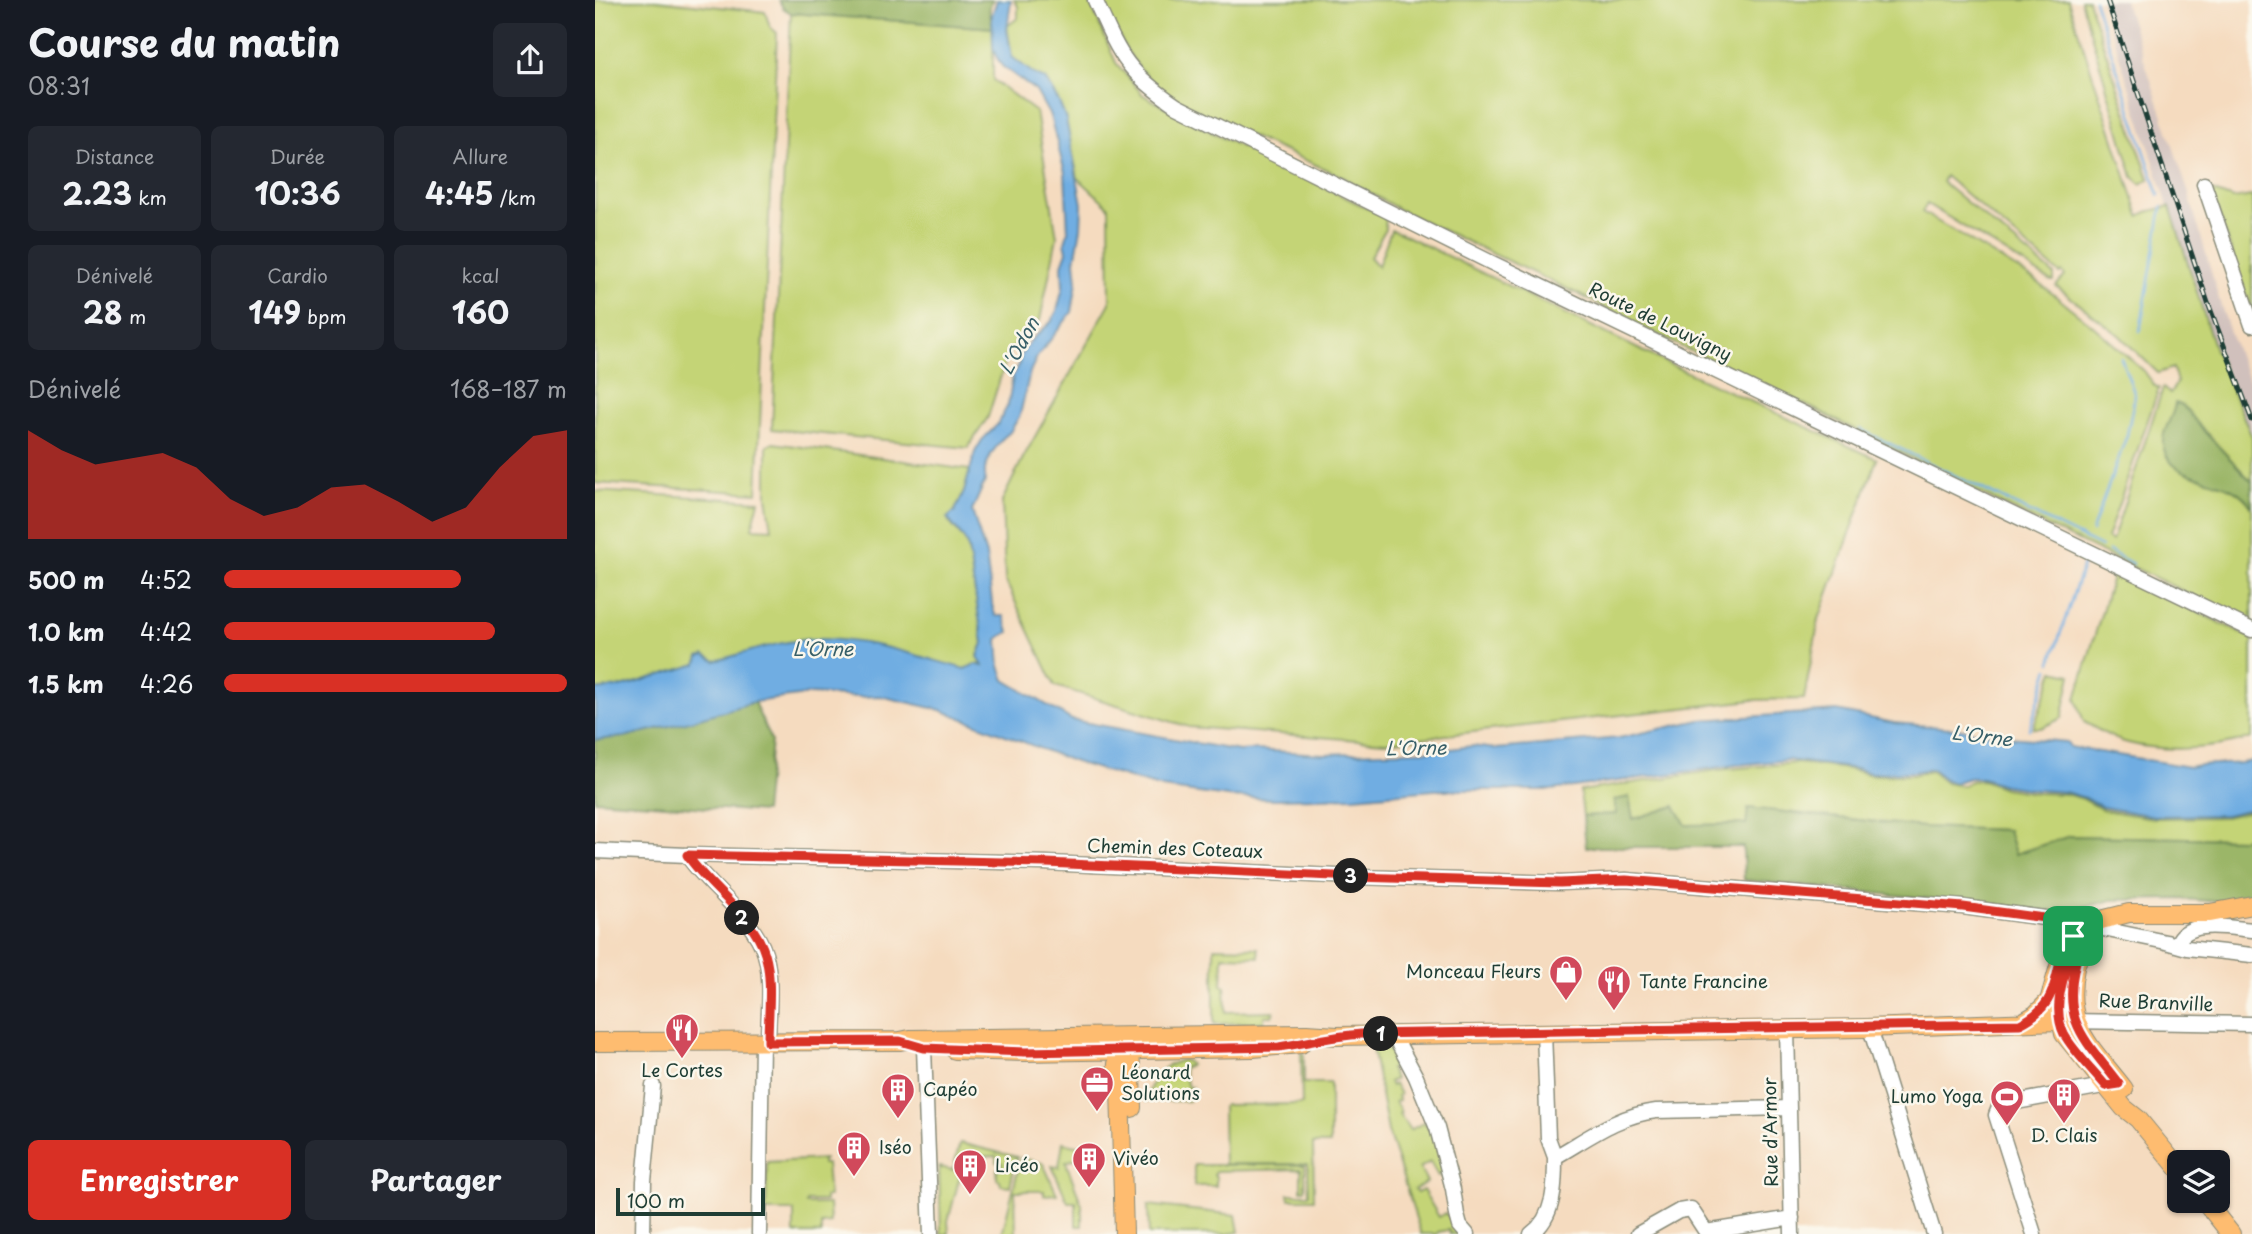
<!DOCTYPE html>
<html lang="fr">
<head>
<meta charset="utf-8">
<style>
	:root { --surface:#171b24; --page:#242831; --text:#f1f3f6; --muted:#9ea1a6; --accent:#d93025 }
	body { margin:0; font-family:"Playpen Sans",sans-serif; background:var(--page); color:var(--text); height:100vh; display:flex; flex-direction:column; font-size:26px; white-space:nowrap }
	* { box-sizing:border-box; margin:0 }
	p { font-size:23px; color:var(--muted) }
	.icon { flex:none; width:38px; height:38px; fill:none; stroke:currentColor; stroke-width:2; stroke-linecap:round; stroke-linejoin:round }
	.map { position:relative; flex:1; overflow:hidden }
	.drawer { display:flex; flex-direction:column; background:var(--surface); width:595px }
	.drawer>* { flex:none }
	.fabs { position:absolute; left:1572px; top:1150px; display:grid; gap:14px }
	.fabs a { display:grid; place-items:center; width:63px; height:63px; border-radius:10px; background:var(--surface); box-shadow:0 2px 5px #0004; font-size:35px }
	.scale { position:absolute; left:21px; bottom:18px; width:149px; box-sizing:border-box; padding-left:7px; border:4px solid #1f3d34; border-top:0; font-size:19px; line-height:24px; white-space:nowrap; color:#1f3d34; -webkit-text-stroke:5px #fbf7ec; paint-order:stroke }
	.pin { position:absolute; display:grid; place-items:center; width:60px; height:60px; color:#fff; margin:-30px; border-radius:14px; box-shadow:0 4px 10px #0006 }
	.km { position:absolute; width:35px; height:35px; margin:-18px; border-radius:50%; background:#222; color:#fff; font-size:19px; line-height:35px; text-align:center }
	.round { display:grid; place-items:center; flex:none; width:74px; height:74px; border-radius:10px; background:var(--page) }
	.summary { display:flex; align-items:center; justify-content:space-between; height:119px; padding:0 28px }
	h1 { font-size:38px; font-weight:700; line-height:52px }
	.stats { display:grid; grid-template-columns:repeat(3,1fr); gap:10px; height:119px; padding:7px 28px }
	.stats div { display:grid; align-content:center; border-radius:10px; background:var(--page); text-align:center }
	.stats b { font-size:30px; font-weight:700 }
	.stats small { font-size:19px; font-weight:400 }
	.stats p { font-size:19px }
	.chart { height:196px; padding:14px 28px }
	.chart p { display:flex; justify-content:space-between }
	.chart svg { width:100%; height:126px; margin-top:7px; fill:var(--accent); opacity:.7 }
	.primary-button { display:flex; gap:14px; margin-top:auto; padding:14px 28px }
	.primary-button a { flex:1; height:80px; border-radius:10px; background:var(--accent); color:#fff; font-size:28px; font-weight:700; line-height:80px; text-align:center }
	.primary-button a+a { background:var(--page); color:var(--text) }
	ul { padding:0 28px; list-style:none; font-size:23px }
	li { display:grid; grid-template-columns:112px 84px 1fr; align-items:center; height:52px }
	li i { height:18px; border-radius:9px; background:var(--accent) }
	main { display:flex; flex:1; min-height:0 }
	.map>svg:first-child { display:block }
	.industrial { fill:#d0c0bc }
	.green { fill:#c4d476; stroke:#728855; stroke-width:2; fill-rule:evenodd }
	.forest { fill:#9bb667; stroke:#5d7a4e; stroke-width:2 }
	.water { fill:#70ade2; stroke:#48758b; stroke-width:2 }
	.lines { fill:none; stroke-linecap:round; stroke-linejoin:round }
	.stream { stroke:#70ade2; stroke-width:2.5 }
	.minor-casing { stroke:#8a8c7a; stroke-width:17 }
	.major-casing { stroke:#8a8c7a; stroke-width:20 }
	.minor { stroke:#fff; stroke-width:14 }
	.major { stroke:#febc70; stroke-width:18 }
	.rail-casing { stroke:#1f3d34; stroke-width:5 }
	.rail { stroke:#fbf7ec; stroke-width:2.5; stroke-dasharray:8; stroke-linecap:butt }
	.route-casing { stroke:#fff; stroke-width:14 }
	.route { stroke:#d93025; stroke-width:9 }
	.labels { text-anchor:middle; stroke-width:5; stroke-linejoin:round; paint-order:stroke }
	.street-label { font-size:18px; fill:#1f3d34; stroke:#fbf7ec }
	.poi-label { font-size:18px; fill:#1f3d34; stroke:#fbf7ec; text-anchor:start }
	.water-label { font-size:19px; font-style:italic; fill:#375f68; stroke:#fbf7ec }
</style>
</head>
<body>
<main>
<section class="drawer">
<div class="summary"><div><h1>Course du matin</h1><p>08:31</p></div><a class="round"><svg class="icon" aria-label="share" viewBox="0 0 24 24"><path d="M12 15V3M7 8l5-5 5 5M5 13v7h14v-7"/></svg></a></div>
<div class="stats">
<div><p>Distance</p><b>2.23<small> km</small></b></div>
<div><p>Durée</p><b>10:36</b></div>
<div><p>Allure</p><b>4:45<small> /km</small></b></div>
</div>
<div class="stats">
<div><p>Dénivelé</p><b>28<small> m</small></b></div>
<div><p>Cardio</p><b>149<small> bpm</small></b></div>
<div><p>kcal</p><b>160</b></div>
</div>
<div class="chart"><p><span>Dénivelé</span>168–187 m</p>
<svg viewBox="0 0 160 44" preserveAspectRatio="none"><path d="M0 44V6L10 13L20 18L30 16L40 14L50 19L60 30L70 36L80 33L90 26L100 25L110 31L120 38L130 33L140 19L150 8L160 6V44z"/></svg>
</div>
<ul>
<li><b>500 m</b>4:52<i style="width:69%"></i></li>
<li><b>1.0 km</b>4:42<i style="width:79%"></i></li>
<li><b>1.5 km</b>4:26<i style="width:100%"></i></li>
</ul>
<div class="primary-button"><a>Enregistrer</a><a>Partager</a></div>
</section>
<div class="map">
<svg width="1657" height="1234" viewBox="0 0 1657 1234">
	<rect width="100%" height="100%" fill="#fbf7ec"/>
	<filter id="ink" filterUnits="userSpaceOnUse"><feTurbulence type="fractalNoise" baseFrequency=".0143" numOctaves="2"/><feDisplacementMap in="SourceGraphic" scale="14" xChannelSelector="R" yChannelSelector="G"/><feConvolveMatrix kernelMatrix="1 2 1 2 8 2 1 2 1" color-interpolation-filters="sRGB"/></filter>
	<filter id="wash" filterUnits="userSpaceOnUse"><feTurbulence type="fractalNoise" baseFrequency=".00686" numOctaves="4" result="noise"/><feDisplacementMap in="SourceGraphic" scale="28" xChannelSelector="R" yChannelSelector="G"/><feGaussianBlur stdDeviation="1.57" result="paint"/><feColorMatrix in="noise" values="0 0 0 0 0 0 0 0 0 0 0 0 0 0 0 0 0 1.4 0 .05"/><feComposite in="paint" operator="in"/></filter>
	<g filter="url(#wash)">
		<rect width="100%" height="100%" fill="#f5dbbf"/>
		<!-- industrial -->
		<path class="industrial" d="M 1506,0 L 1529,0 L 1593,191 L 1626,306 L 1643,355 L 1657,387 L 1657,437 L 1620,350 Z"/>
		<!-- green -->
		<path class="green" d="M 0,0 L 61,0 L 170,12 L 175,27 L 182,33 L 162,493 L 0,483 Z
			M 419,0 L 494,0 L 521,63 L 548,95 L 622,135 L 791,217 L 790,230 L 775,257 L 783,266 L 796,230 L 805,233 L 1074,364 L 1282,459 L 1224,619 L 1209,699 L 1158,700 L 790,742 L 594,727 L 460,686 L 410,580 L 407,501 L 428,458 L 515,303 L 514,207 L 483,178 L 471,119 L 464,102 L 450,79 L 439,74 L 417,57 L 412,26 L 423,18 L 423,6 Z
			M 506,0 L 1473,0 L 1544,216 L 1552,212 L 1575,206 L 1620,350 L 1657,437 L 1657,482 L 1601,422 L 1580,404 L 1579,413 L 1572,425 L 1599,476 C 1618,479 1647,489 1657,508 L 1657,624 L 1412,507 L 1217,408 L 1081,344 L 983,294 L 805,210 L 746,176 L 628,124 L 567,92 L 545,69 L 530,48 ZM 1350,176 L 1465,274 L 1467,272 L 1470,276 L 1461,286 L 1524,335 L 1563,373 L 1578,368 L 1582,382 L 1575,394 L 1568,388 L 1517,541 L 1512,538 L 1564,388 L 1560,386 L 1549,371 L 1497,325 L 1440,280 L 1327,212 L 1332,204 L 1456,281 L 1459,281 L 1459,275 L 1455,271 L 1347,182 Z
			M 1486,0 L 1493,0 L 1554,179 L 1546,184 L 1538,177 Z
			M 196,13 L 398,28 L 398,80 L 441,112 L 462,237 L 445,320 L 413,353 L 393,417 L 373,448 L 177,429 Z
			M 1616,191 L 1638,199 L 1657,196 L 1657,312 Z
			M 178,443 L 375,470 L 369,492 L 354,522 L 369,539 L 373,548 L 388,643 L 383,655 L 388,666 L 382,664 L 370,669 L 289,647 L 120,661 L 110,655 L 104,657 L 103,664 L 30,686 L 0,690 L 0,491 L 164,501 L 157,528 L 177,529 L 172,497 L 172,446 Z
			M 1518,574 L 1569,596 L 1657,638 L 1657,738 C 1620,749 1571,753 1533,743 C 1518,740 1503,729 1489,722 L 1481,699 Z
			M 1459,671 L 1476,675 L 1467,718 L 1446,728 L 1438,728 Z
			M 1201,763 L 1254,769 L 1277,775 L 1317,775 L 1336,771 L 1351,783 L 1367,786 L 1376,781 L 1388,780 L 1409,788 L 1442,793 L 1470,794 L 1488,799 L 1508,810 L 1559,818 L 1630,817 L 1657,811 L 1657,836 L 1649,839 L 1475,836 L 1420,854 L 1413,830 L 1328,827 L 1154,808 L 1152,824 L 1091,825 L 1080,806 L 1038,819 L 1034,797 L 1021,814 L 988,816 L 985,791 L 1122,770 Z
			M 619,947 L 663,948 L 664,957 L 628,956 L 627,985 L 630,986 L 631,1012 L 679,1011 L 677,1016 L 669,1016 L 669,1022 L 619,1024 Z
			M 777,1048 C 791,1047 798,1050 805,1063 L 795,1069 L 800,1079 L 794,1082 L 796,1086 L 799,1084 L 805,1094 L 802,1096 L 804,1100 L 800,1102 L 806,1112 L 804,1114 L 815,1130 L 830,1122 L 839,1137 L 850,1173 L 843,1176 L 835,1162 L 825,1168 L 832,1182 L 819,1190 L 822,1193 L 828,1190 L 844,1217 L 851,1213 L 865,1234 L 855,1234 L 854,1230 L 843,1232 L 842,1234 L 826,1234 L 793,1131 Z
			M 706,1053 L 709,1053 L 709,1083 L 735,1083 L 735,1144 L 718,1144 L 719,1199 L 694,1199 L 693,1194 L 714,1194 L 713,1164 L 629,1164 L 628,1107 L 629,1105 L 707,1104 Z
			M 588,1060 L 593,1062 L 595,1065 L 588,1068 L 593,1088 L 597,1087 L 593,1101 L 551,1101 C 556,1081 565,1065 588,1060 Z
			M 468,1142 L 493,1148 L 492,1154 L 471,1162 L 487,1205 L 487,1226 L 481,1226 L 481,1202 L 473,1202 L 457,1166 L 464,1167 Z
			M 365,1143 L 422,1157 L 415,1186 L 406,1185 L 405,1180 L 402,1179 L 402,1169 L 406,1168 L 407,1163 L 401,1162 L 401,1156 L 370,1157 L 353,1221 L 354,1234 L 346,1234 L 344,1167 L 358,1170 Z
			M 426,1158 L 448,1163 L 462,1194 L 449,1195 L 449,1191 L 420,1191 L 421,1234 L 407,1234 Z
			M 230,1159 L 227,1160 L 227,1164 L 231,1164 L 234,1197 L 230,1197 L 230,1201 L 212,1201 L 211,1204 L 234,1204 L 235,1223 L 226,1224 L 226,1234 L 199,1234 L 199,1211 L 171,1211 L 172,1162 Z
			M 599,1165 L 710,1165 L 710,1190 L 706,1190 L 706,1169 L 621,1171 L 619,1175 L 621,1177 L 621,1186 L 599,1186 Z
			M 553,1205 L 641,1215 L 644,1232 L 632,1234 L 554,1234 Z"/>
		<!-- forest -->
		<path class="forest" d="M 184,0 L 398,0 C 391,9 397,18 398,28 L 196,13 L 188,8 Z
			M 1580,403 L 1585,404 L 1593,411 L 1608,430 L 1657,482 L 1657,508 C 1639,471 1575,488 1568,445 C 1566,430 1579,417 1580,403 Z
			M 159,702 L 176,741 L 169,812 L 0,800 L 0,740 C 54,734 106,717 159,702 Z
			M 1034,797 L 1038,819 L 1080,806 L 1091,825 L 1151,824 L 1153,808 L 1328,827 L 1413,830 L 1420,854 L 1475,836 L 1649,839 L 1657,836 L 1657,896 L 1632,902 L 1584,899 L 1517,900 L 1469,912 L 1149,880 L 1148,847 L 991,847 L 988,816 L 1021,814 L 1019,800 Z"/>
		<!-- water -->
		<path class="water" d="M 402,0 L 416,0 L 412,30 L 417,57 L 439,74 L 450,79 L 464,102 L 471,119 L 487,204 L 486,228 L 480,261 L 482,281 L 477,312 L 442,357 L 435,372 L 425,415 L 415,432 L 408,438 L 396,454 L 390,469 L 390,481 L 377,511 L 391,555 L 398,610 L 401,616 L 409,616 L 414,632 L 405,637 L 403,640 L 405,666 L 410,680 L 477,720 L 644,751 L 659,750 L 729,754 L 848,750 L 877,746 L 901,749 L 1024,738 L 1105,720 L 1242,711 L 1299,723 L 1367,729 L 1402,736 L 1472,742 L 1475,747 L 1594,767 C 1615,761 1636,767 1657,761 L 1657,809 L 1631,815 L 1559,816 L 1507,807 L 1490,798 L 1470,792 L 1441,790 L 1408,785 L 1388,778 L 1374,778 L 1359,783 L 1351,780 L 1337,769 L 1318,772 L 1276,773 L 1262,769 L 1193,760 L 1141,765 L 956,790 L 839,790 L 759,797 L 681,799 L 633,797 L 567,788 L 480,762 L 346,710 L 285,696 L 265,697 L 217,694 L 159,702 L 91,722 L 29,737 L 0,740 L 0,690 L 30,686 L 102,664 L 104,657 L 110,655 L 120,661 C 153,652 187,640 221,639 C 272,638 322,656 370,669 L 380,664 L 388,666 L 383,657 L 388,643 L 373,548 L 369,539 L 352,518 L 360,511 L 369,492 L 380,452 L 387,440 L 403,424 L 413,405 L 418,376 L 424,365 L 426,355 L 435,341 L 456,322 L 462,311 L 468,287 L 467,265 L 472,251 L 470,242 L 473,232 L 470,173 L 455,116 L 441,91 L 407,66 L 401,56 L 398,48 L 397,15 Z"/>
		<g class="lines">
			<!-- stream -->
			<path class="stream" d="M 1499,0 L 1564,195
				M 1545,331 L 1567,207
				M 1265,429 L 1506,547
				M 1497,531 L 1532,435 L 1540,395 L 1526,358
				M 1466,546 L 1490,557
				M 1514,551 L 1538,564
				M 1456,662 L 1491,556
				M 1434,729 L 1454,669"/>
		</g>
	</g>
	<g filter="url(#ink)">
		<g class="lines">
			<!-- minor casing -->
			<g class="minor-casing">
				<path id="minor" d="M 500,0 C 525,55 530,71 582,106 L 895,262 L 1657,630
					M 1609,184 L 1657,325
					M 0,851 L 92,855 L 451,863 L 761,877 L 965,883 L 1031,880 L 1368,907 L 1464,920 L 1571,942 L 1592,948 L 1657,955
					M 92,855 C 114,888 159,917 170,954 C 178,981 173,1014 173,1042
					M 1582,944 C 1591,918 1635,928 1657,930
					M 1473,1021 L 1657,1024
					M 1275,1028 L 1339,1234
					M 1192,1029 L 1197,1234
					M 949,1032 L 953,1138 L 960,1157
					M 802,1034 L 804,1045 L 821,1077 L 842,1128 L 858,1189 L 862,1215 L 865,1226 L 872,1234
					M 329,1048 L 336,1234
					M 48,1234 L 49,1181 L 58,1086
					M 164,1234 L 167,1042
					M 936,1234 C 960,1217 960,1184 960,1157 C 992,1139 1023,1115 1061,1111 L 1194,1108
					M 1043,1234 L 1084,1211 L 1096,1209 L 1111,1232 L 1197,1218
					M 1439,1234 L 1401,1115 L 1405,1105 L 1519,1084"/>
			</g>
			<!-- major casing -->
			<g class="major-casing">
				<path id="major" d="M 1495,927 C 1494,940 1483,954 1480,968 C 1468,1027 1496,1046 1529,1089
					M 1464,1010 L 1469,1034 L 1529,1108 L 1543,1119 L 1584,1169
					M 1428,1022 L 1440,1015 L 1454,1001 L 1469,949 L 1478,936 L 1506,920 L 1534,913 L 1615,913 L 1657,905
					M 535,1038 L 537,1108
					M 525,1039 L 521,1073 L 525,1087 L 529,1234
					M 0,1042 L 305,1041 L 315,1039 L 712,1034 L 742,1036 L 1270,1028 L 1465,1021
					M 360,1050 L 430,1052 L 658,1048 L 706,1044
					M 1609,1200 L 1636,1234"/>
			</g>
			<!-- minor -->
			<use href="#minor" class="minor"/>
			<!-- major -->
			<use href="#major" class="major"/>
			<!-- rail casing -->
			<g class="rail-casing">
				<path id="rail" d="M 1512,0 L 1613,303 L 1657,420"/>
			</g>
			<!-- rail -->
			<use href="#rail" class="rail"/>
		</g>
	</g>
	<g class="lines" filter="url(#ink)">
		<!-- route casing -->
		<g class="route-casing">
			<path id="route" d="M 92,855 L 451,863 L 761,877 L 965,883 L 1031,880 L 1368,907 L 1464,920 L 1494,927 C 1494,940 1484,950 1481,962 C 1466,1023 1490,1039 1524,1084 L 1511,1086 C 1498,1070 1478,1051 1469,1034 C 1454,1004 1475,965 1478,936 C 1452,972 1472,1000 1425,1024 L 766,1034 C 738,1036 711,1043 684,1047 L 430,1052 L 329,1048 L 305,1041 L 173,1042 C 173,1014 178,981 170,954 C 159,916 114,888 92,855 Z"/>
		</g>
		<!-- route -->
		<use href="#route" class="route"/>
	</g>
	<!-- icons -->
	<defs>
		<g id="shop-pin" transform="scale(1.75)"><path d="M0 17L-7.5 6A9.5 9.5 0 1 1 7.5 6Z" fill="#d1495b" stroke="#fbf7ec"/><path d="M-5-2.5h2.3a2.7 3.5 0 0 1 5.4 0H5L5.5 6h-11ZM-1.5-2.5h3a1.5 2.3 0 0 0-3 0Z" fill="#fff"/></g>
		<g id="restaurant-pin" transform="scale(1.75)"><path d="M0 17L-7.5 6A9.5 9.5 0 1 1 7.5 6Z" fill="#d1495b" stroke="#fbf7ec"/><path d="M-5-6h1v4h1v-4h1v4h1v-4h1v5L-1.5 .5V6h-2V.5L-5-1ZM5-6V6H3V1.5H1.5Q1.5-4 5-6Z" fill="#fff"/></g>
		<g id="office-pin" transform="scale(1.75)"><path d="M0 17L-7.5 6A9.5 9.5 0 1 1 7.5 6Z" fill="#d1495b" stroke="#fbf7ec"/><path d="M-6-3h4V-5.5h4V-3h4V5H-6ZM-1-4.5V-3h2v-1.5ZM-6 0V1H6V0Z" fill="#fff"/></g>
		<g id="building-pin" transform="scale(1.75)"><path d="M0 17L-7.5 6A9.5 9.5 0 1 1 7.5 6Z" fill="#d1495b" stroke="#fbf7ec"/><path d="M-4-6H4V6H1V3H-1V6H-4ZM-2.5-4.3h1.7v1.8h-1.7ZM.8-4.3h1.7v1.8H.8ZM-2.5-1h1.7V.8h-1.7ZM.8-1h1.7V.8H.8Z" fill="#fff"/></g>
		<g id="stadium-pin" transform="scale(1.75)"><path d="M0 17L-7.5 6A9.5 9.5 0 1 1 7.5 6Z" fill="#d1495b" stroke="#fbf7ec"/><path d="M0-5a6.5 5 0 1 0 0 10a6.5 5 0 1 0 0-10ZM-3.5-1.8h7v3.6h-7Z" fill="#fff"/></g>
	</defs>
	<g fill-rule="evenodd">
		<use href="#shop-pin" x="971" y="972"/>
		<use href="#restaurant-pin" x="1019" y="982"/>
		<use href="#restaurant-pin" x="87" y="1030"/>
		<use href="#office-pin" x="502" y="1083"/>
		<use href="#building-pin" x="303" y="1090"/>
		<use href="#building-pin" x="1469" y="1095"/>
		<use href="#stadium-pin" x="1412" y="1097"/>
		<use href="#building-pin" x="259" y="1148"/>
		<use href="#building-pin" x="494" y="1159"/>
		<use href="#building-pin" x="375" y="1166"/>
	</g>
	<g class="labels">
		<!-- street labels -->
		<g class="street-label">
			<text transform="translate(1065 322) rotate(26)" y="6">Route de Louvigny</text>
			<text transform="translate(580 849) rotate(2)" y="6">Chemin des Coteaux</text>
			<text transform="translate(1561 1003) rotate(2)" y="6">Rue Branville</text>
			<text transform="translate(1176 1132) rotate(-91)" y="6">Rue d'Armor</text>
		</g>
		<!-- poi labels -->
		<g class="poi-label">
			<text x="946" y="978" text-anchor="end">Monceau Fleurs</text>
			<text x="1044" y="988">Tante Francine</text>
			<text x="87" y="1077" text-anchor="middle">Le Cortes</text>
			<text x="526" y="1079">Léonard<tspan x="526" dy="21">Solutions</tspan></text>
			<text x="328" y="1096">Capéo</text>
			<text x="1388" y="1103" text-anchor="end">Lumo Yoga</text>
			<text x="1469" y="1142" text-anchor="middle">D. Clais</text>
			<text x="284" y="1154">Iséo</text>
			<text x="518" y="1165">Vivéo</text>
			<text x="400" y="1172">Licéo</text>
		</g>
		<!-- water labels -->
		<g class="water-label">
			<text transform="translate(424 346) rotate(-61)" y="7">L'Odon</text>
			<text x="228" y="656">L'Orne</text>
			<text transform="translate(1387 736) rotate(7)" y="7">L'Orne</text>
			<text transform="translate(821 748) rotate(-1)" y="7">L'Orne</text>
		</g>
	</g>
</svg>
<div class="fabs">
<a><svg class="icon" aria-label="layers" viewBox="0 0 24 24"><path d="M12 4l9 5-9 5-9-5zM3 14l9 5 9-5"/></svg></a>
</div>
<div class="scale">100 m</div>
<div class="pin" style="left:1478px;top:936px;background:#1e9e55"><svg class="icon" aria-label="arrive" viewBox="0 0 24 24"><path d="M6 21V4h12l-3 4 3 4H6"/></svg></div>
<b class="km" style="left:786px;top:1034px">1</b>
<b class="km" style="left:147px;top:918px">2</b>
<b class="km" style="left:756px;top:876px">3</b>
</div>
</main>
</body>
</html>
